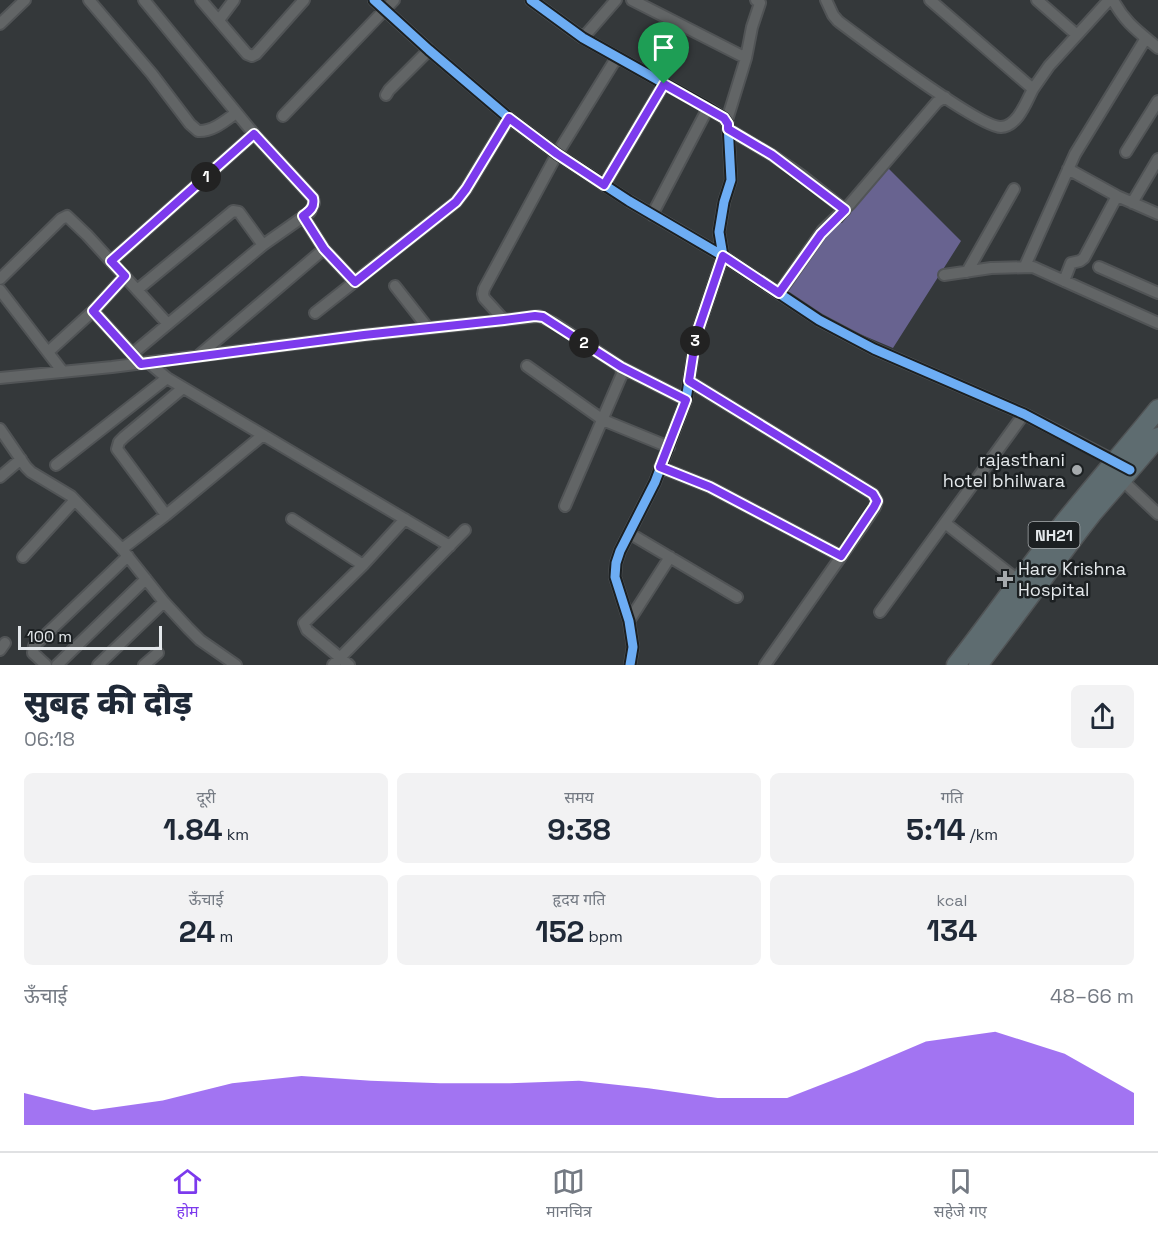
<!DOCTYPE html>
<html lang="hi">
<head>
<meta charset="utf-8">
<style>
	:root { --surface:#fff; --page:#f2f2f3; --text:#1f2937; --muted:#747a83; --line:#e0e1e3; --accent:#7c3aed }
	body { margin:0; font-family:"Space Grotesk","Noto Sans Devanagari",sans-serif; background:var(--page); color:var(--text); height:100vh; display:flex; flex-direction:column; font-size:22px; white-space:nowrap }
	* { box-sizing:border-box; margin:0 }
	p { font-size:20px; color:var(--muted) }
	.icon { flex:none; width:33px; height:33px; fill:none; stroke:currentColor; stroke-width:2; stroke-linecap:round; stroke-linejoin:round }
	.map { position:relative; height:665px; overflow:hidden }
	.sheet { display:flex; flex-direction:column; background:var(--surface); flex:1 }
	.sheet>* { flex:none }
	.scale { position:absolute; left:18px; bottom:15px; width:144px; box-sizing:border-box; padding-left:6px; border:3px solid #e4e8eb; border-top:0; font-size:16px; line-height:21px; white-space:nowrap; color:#e4e8eb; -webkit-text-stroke:4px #1c2022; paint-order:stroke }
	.pin { position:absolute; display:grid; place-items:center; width:51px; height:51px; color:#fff; margin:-62px -26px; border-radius:50% 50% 50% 0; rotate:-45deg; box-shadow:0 0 6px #0007 }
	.pin .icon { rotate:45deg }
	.km { position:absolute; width:30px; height:30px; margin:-15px; border-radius:50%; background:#222; color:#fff; font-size:16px; line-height:30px; text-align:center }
	.round { display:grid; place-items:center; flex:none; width:63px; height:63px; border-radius:9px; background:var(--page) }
	.headline { display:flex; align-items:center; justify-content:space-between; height:102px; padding:0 24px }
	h1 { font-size:33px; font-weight:800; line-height:45px }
	.metrics { display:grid; grid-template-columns:repeat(3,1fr); gap:9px; height:102px; padding:6px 24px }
	.metrics div { display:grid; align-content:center; border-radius:9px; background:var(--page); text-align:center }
	.metrics b { font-size:30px; font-weight:800 }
	.metrics small { font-size:16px; font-weight:400 }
	.metrics p { font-size:16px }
	.chart { height:168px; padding:12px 24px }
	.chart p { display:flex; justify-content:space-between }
	.chart svg { width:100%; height:108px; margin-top:6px; fill:var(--accent); opacity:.7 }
	.tab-bar { display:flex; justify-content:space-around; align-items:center; height:84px; border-top:2px solid var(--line); background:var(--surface); font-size:16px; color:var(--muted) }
	.tab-bar a { display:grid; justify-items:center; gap:3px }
	.tab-bar .current { color:var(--accent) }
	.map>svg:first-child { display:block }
	.water { fill:#686390 }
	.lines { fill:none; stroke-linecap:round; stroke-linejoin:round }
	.minor-casing { stroke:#515456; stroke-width:14 }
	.trunk-casing { stroke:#515456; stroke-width:21 }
	.minor { stroke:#626566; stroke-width:10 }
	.trunk { stroke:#5e6c70; stroke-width:18 }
	.cycleway-casing { stroke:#1c2022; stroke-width:13 }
	.cycleway { stroke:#6dadf4; stroke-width:9 }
	.route-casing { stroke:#fff; stroke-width:12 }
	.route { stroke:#7c3aed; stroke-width:8 }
	.poi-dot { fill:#a6aaad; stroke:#1c2022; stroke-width:2 }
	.labels { text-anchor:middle; stroke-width:5; stroke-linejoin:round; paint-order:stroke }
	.shield { fill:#1c2022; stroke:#a8acaf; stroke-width:1.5 }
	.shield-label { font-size:16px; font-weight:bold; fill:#e4e8eb }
	.poi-label { font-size:18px; fill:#e4e8eb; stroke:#1c2022; text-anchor:end }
</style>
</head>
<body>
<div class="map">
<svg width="1158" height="665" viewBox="0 0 1158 665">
	<rect width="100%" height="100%" fill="#34383a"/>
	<!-- water -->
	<path class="water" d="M 888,168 L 961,241 L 893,348 L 829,321 L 784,290 L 831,224 L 842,223 Z"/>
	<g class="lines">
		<!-- minor casing -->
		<g class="minor-casing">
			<path id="minor" d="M 89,0 L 152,74 L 190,124 L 198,131 C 212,132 225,121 236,113
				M 201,0 L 247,54 L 252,56 L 256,54 L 304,0
				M 374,0 L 429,50 L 509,118 L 557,154 L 629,201 L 723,256 L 819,320 L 874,349 L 1024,414 L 1119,463
				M 531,0 L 583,38 L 708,108 L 724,118 L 728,124 L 731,180 L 724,202 L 719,232 L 723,256 L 696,336 L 686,400 L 655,482 L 620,551 L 616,563 L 615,577 L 629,621 L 633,647 L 630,665
				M 632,0 L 746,58
				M 826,0 L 833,15 L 838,21 C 862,39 980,128 1001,127 C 1018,126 1026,102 1033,89
				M 930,0 L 1033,89 L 1049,66 L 1109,0
				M 1037,0 L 1077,35
				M 1113,0 C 1125,23 1139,32 1158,48
				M 219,20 L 234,0
				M 0,24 L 25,0
				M 583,38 L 616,0
				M 386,95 L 389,90 L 429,50
				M 283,116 L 394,0
				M 727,120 L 746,58 L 752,27 L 760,3 L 756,0
				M 728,129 L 772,155 L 801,175 L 845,210
				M 1126,152 L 1158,101
				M 1068,169 L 1117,196 L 1158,214
				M 604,185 L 664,84
				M 1132,203 L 1158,159
				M 652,215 L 708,108
				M 303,216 L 324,249 L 355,282
				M 111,261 L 254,134
				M 1025,266 L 1075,154 L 1146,38
				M 1099,267 L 1158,293
				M 967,272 L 1014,189
				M 944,275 L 991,268 L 1033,267 L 1158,323
				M 0,279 L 61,219 L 67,216 L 87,235 L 168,324
				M 1064,281 L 1071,263 L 1080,261 L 1084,258 L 1117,196
				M 395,286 L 428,328
				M 0,290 L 63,372
				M 137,290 L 233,211 L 239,212 L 263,245
				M 779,293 L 823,230 L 850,204 L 937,102 L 945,97
				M 93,311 L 125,276
				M 315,313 L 456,202 L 466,189 L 509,118
				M 504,320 L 484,298 L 483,294 L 484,289 L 557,154 L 617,57
				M 48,352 L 93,311 L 137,359
				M 132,354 L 263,245 L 310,212 L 314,203 L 313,198 L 254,134 L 144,0
				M 198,356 L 324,249
				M 149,363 L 167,378 L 450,546
				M 527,366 L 603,420 L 669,447
				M 0,378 L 112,367 L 364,335 L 504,320 L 539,316 L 554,323 L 621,367 L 686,400
				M 689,381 L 873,494 L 877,501 L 875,507 L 861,528 L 765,665
				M 0,429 L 26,467 L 31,472 L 71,496 L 122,549 L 164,602 L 188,628 L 200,640 L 236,665
				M 56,465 L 167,378
				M 660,467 L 710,487 L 841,556
				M 0,477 L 21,459
				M 1121,479 L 1158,514
				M 565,506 L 622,374 L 621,367
				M 166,515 L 117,449 L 119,442 L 124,437 L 183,388
				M 292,519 L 363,565
				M 945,523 L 1019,581
				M 629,533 L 737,597
				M 122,549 L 166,515 L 263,435
				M 23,557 L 74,501
				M 880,612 L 1024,414
				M 629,621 L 670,557
				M 0,650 L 5,643
				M 46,665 L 33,653 L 34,646 L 128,556
				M 57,665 L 146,579
				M 98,665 L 164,602
				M 144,665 L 158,653
				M 333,665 L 465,530
				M 349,665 L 307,630 L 304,623 L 363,565 L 405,519"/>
		</g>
		<!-- trunk casing -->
		<g class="trunk-casing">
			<path id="trunk" d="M 956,665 C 995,615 1030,564 1070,515 C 1099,479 1129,445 1158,409
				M 978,665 C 1017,615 1053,564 1092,514 C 1114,488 1137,463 1158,437"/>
		</g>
		<!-- minor -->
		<use href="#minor" class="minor"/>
		<!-- trunk -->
		<use href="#trunk" class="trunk"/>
		<!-- cycleway casing -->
		<g class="cycleway-casing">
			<path id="cycleway" d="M 374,0 L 429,50 L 509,118 L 557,154 L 629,201 L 723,256 L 819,320 L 874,349 L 1024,414 L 1130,470
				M 531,0 L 583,38 L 708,108 L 724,118 L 728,124 L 731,180 L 724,202 L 719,232 L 723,256 L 696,336 L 686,400 L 655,482 L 620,551 L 616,563 L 615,577 L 629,621 L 633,647 L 630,665"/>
		</g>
		<!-- cycleway -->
		<use href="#cycleway" class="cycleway"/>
	</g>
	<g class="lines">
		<!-- route casing -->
		<g class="route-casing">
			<path id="route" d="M 664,84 L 724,118 L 728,124 L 728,129 L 772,155 L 845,210 L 821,234 L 779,293 L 723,256 L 696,336 L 689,381 L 873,494 L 877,501 L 874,507 L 841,556 L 710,487 L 660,467 L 686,400 L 621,367 L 543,317 L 535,316 L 504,320 L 364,335 L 141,364 L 93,311 L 125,276 L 111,261 L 254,134 L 313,198 C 315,207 310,211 303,216 L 324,249 L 355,282 L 456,202 L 466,189 L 509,118 L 557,154 L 604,185 Z"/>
		</g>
		<!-- route -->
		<use href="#route" class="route"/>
	</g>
	<!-- markers -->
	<g class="poi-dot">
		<circle cx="1077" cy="470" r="6"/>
		<path d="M1002 570h6v6h6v6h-6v6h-6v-6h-6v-6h6z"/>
	</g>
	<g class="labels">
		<!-- shield labels -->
		<rect class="shield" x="1028.5" y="522" width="51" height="26" rx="4.5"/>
		<g class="shield-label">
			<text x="1054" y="541">NH21</text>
		</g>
		<!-- poi labels -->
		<g class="poi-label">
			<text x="1065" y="466">rajasthani<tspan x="1065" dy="21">hotel bhilwara</tspan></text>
			<text x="1018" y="575" text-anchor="start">Hare Krishna<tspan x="1018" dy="21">Hospital</tspan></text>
		</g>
	</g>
</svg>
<div class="scale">100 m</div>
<div class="pin" style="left:664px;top:84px;background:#1e9e55"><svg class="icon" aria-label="arrive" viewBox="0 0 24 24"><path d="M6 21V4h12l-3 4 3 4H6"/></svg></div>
<b class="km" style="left:206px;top:177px">1</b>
<b class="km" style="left:584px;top:343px">2</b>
<b class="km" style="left:695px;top:341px">3</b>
</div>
<section class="sheet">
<div class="headline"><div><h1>सुबह की दौड़</h1><p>06:18</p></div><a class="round"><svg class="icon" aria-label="share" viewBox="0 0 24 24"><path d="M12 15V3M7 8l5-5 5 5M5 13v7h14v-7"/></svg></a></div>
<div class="metrics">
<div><p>दूरी</p><b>1.84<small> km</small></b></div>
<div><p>समय</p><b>9:38</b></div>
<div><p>गति</p><b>5:14<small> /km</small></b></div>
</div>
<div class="metrics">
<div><p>ऊँचाई</p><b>24<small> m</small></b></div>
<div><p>हृदय गति</p><b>152<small> bpm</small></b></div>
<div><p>kcal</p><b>134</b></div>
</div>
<div class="chart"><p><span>ऊँचाई</span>48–66 m</p>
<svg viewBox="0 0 160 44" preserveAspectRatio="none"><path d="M0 44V31L10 38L20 34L30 27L40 24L50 26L60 27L70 27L80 26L90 29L100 33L110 33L120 22L130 10L140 6L150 15L160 31V44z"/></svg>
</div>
</section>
<nav class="tab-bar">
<a class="current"><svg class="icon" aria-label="home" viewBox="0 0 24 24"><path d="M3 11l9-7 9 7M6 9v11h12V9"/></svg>होम</a>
<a><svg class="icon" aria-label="map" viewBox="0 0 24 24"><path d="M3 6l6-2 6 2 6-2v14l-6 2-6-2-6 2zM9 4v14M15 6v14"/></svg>मानचित्र</a>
<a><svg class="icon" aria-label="saved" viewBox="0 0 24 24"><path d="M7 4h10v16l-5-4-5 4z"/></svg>सहेजे गए</a>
</nav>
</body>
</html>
